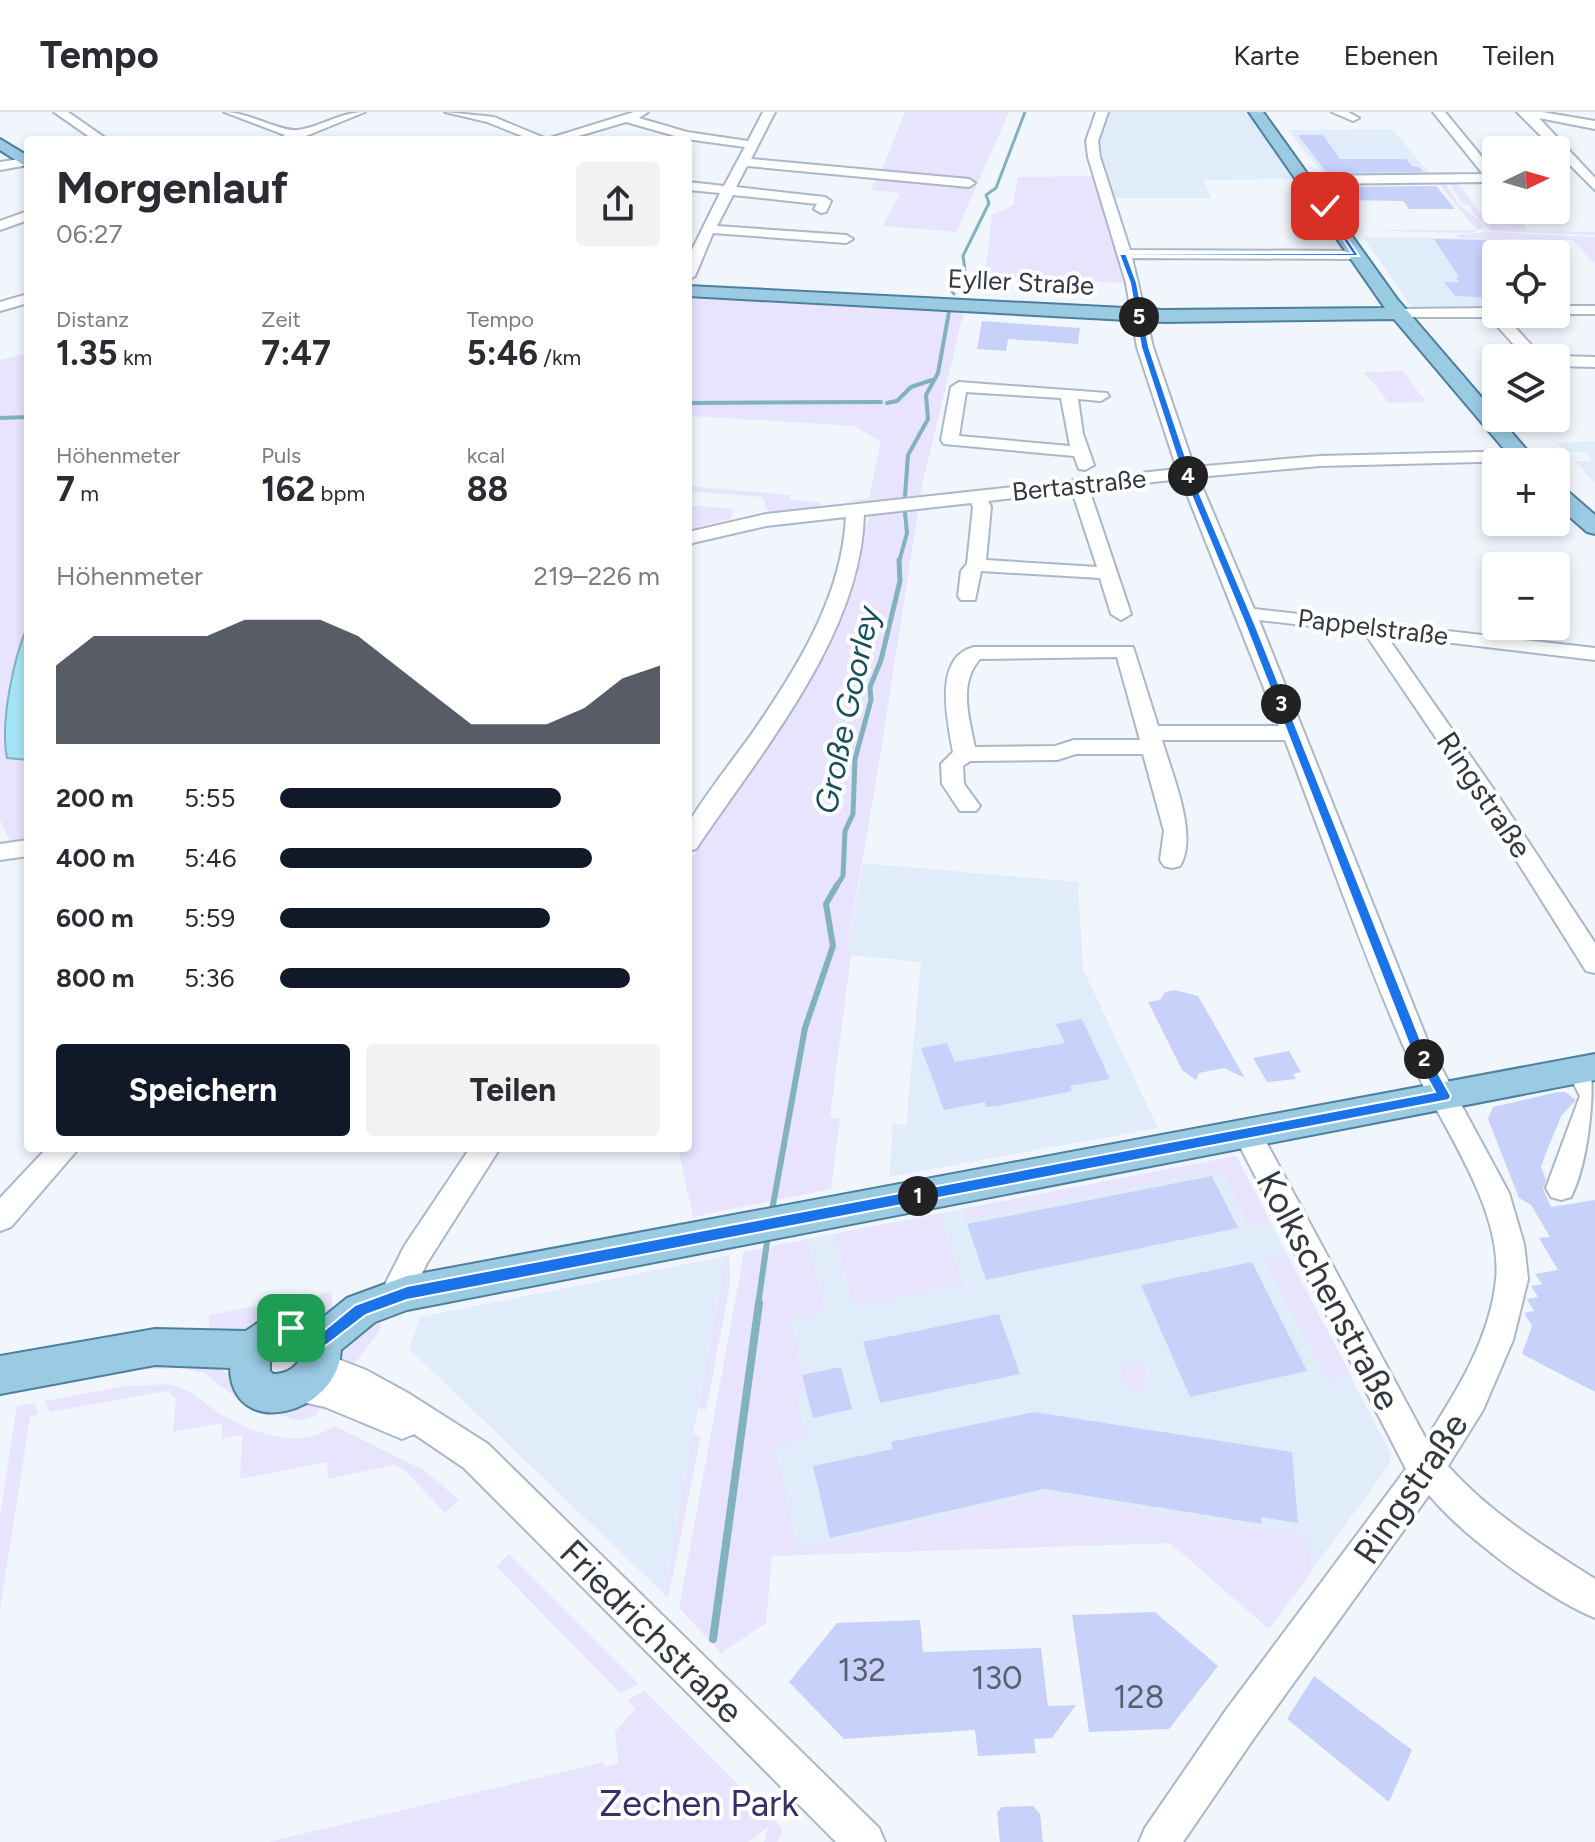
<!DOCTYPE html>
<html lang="de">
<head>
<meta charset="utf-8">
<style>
	:root { --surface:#fff; --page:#f2f2f3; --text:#2b2b33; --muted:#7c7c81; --line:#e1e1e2; --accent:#111827 }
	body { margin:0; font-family:Figtree,sans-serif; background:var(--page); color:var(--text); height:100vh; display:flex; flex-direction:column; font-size:30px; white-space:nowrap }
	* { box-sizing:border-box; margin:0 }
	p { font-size:26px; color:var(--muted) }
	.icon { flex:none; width:44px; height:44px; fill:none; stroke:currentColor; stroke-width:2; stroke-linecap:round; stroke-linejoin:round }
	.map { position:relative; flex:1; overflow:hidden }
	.side { position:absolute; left:24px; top:24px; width:668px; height:1016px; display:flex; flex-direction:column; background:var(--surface); border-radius:8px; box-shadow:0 4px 12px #0003 }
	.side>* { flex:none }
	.needle { width:52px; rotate:85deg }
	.controls { position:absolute; left:1482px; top:24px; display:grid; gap:16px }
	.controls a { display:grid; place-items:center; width:88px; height:88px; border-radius:8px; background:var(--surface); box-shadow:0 4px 12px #0003; font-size:40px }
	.pin { position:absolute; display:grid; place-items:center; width:68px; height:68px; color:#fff; margin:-34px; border-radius:16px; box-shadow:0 4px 12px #0006 }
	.km { position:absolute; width:40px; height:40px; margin:-20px; border-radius:50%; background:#222; color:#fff; font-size:22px; line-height:40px; text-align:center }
	.round { display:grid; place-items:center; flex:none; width:84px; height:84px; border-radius:8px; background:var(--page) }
	.summary { display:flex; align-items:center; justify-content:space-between; height:136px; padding:0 32px }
	h1 { font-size:44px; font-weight:700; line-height:60px }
	.stats { display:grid; grid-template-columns:repeat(3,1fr); gap:12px; height:136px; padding:8px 32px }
	.stats div { display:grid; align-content:center }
	.stats b { font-size:34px; font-weight:700 }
	.stats small { font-size:22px; font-weight:400 }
	.stats p { font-size:22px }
	.chart { height:224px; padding:16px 32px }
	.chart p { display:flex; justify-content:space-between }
	.chart svg { width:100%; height:144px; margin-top:8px; fill:var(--accent); opacity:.7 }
	.cta { display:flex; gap:16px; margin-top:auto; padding:16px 32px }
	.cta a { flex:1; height:92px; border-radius:8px; background:var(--accent); color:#fff; font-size:32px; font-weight:700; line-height:92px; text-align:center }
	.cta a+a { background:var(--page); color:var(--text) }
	ul { padding:0 32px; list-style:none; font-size:26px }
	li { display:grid; grid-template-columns:128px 96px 1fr; align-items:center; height:60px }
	li i { height:20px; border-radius:10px; background:var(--accent) }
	header { display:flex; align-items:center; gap:48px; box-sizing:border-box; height:112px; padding:0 40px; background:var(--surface); border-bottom:2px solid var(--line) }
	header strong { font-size:38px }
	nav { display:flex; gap:44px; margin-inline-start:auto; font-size:28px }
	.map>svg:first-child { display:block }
	.built { fill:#e1ecfb }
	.green { fill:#e8e4fd }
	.water { fill:#a3e5f6; stroke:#82b1bf; stroke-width:2 }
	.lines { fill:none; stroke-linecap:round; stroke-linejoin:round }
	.stream-far4 { stroke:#82b1bf; stroke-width:3 }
	.stream-far3 { stroke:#82b1bf; stroke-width:4 }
	.stream-far2 { stroke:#82b1bf; stroke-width:5 }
	.stream-far1 { stroke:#82b1bf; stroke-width:6 }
	.stream { stroke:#82b1bf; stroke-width:8 }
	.building { fill:#c7d1f9 }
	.minor-casing { stroke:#aab7c8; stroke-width:4 }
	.major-casing { stroke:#4c809e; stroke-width:4 }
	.minor { fill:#fff; fill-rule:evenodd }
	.major { fill:#9bcae3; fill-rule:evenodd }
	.route { fill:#1a73e8; stroke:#fff; stroke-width:2 }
	.labels { text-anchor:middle; stroke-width:8; stroke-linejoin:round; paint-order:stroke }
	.far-street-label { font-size:26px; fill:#343940; stroke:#fff }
	.street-label { font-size:30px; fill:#343940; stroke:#fff }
	.water-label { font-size:32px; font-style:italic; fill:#174f5b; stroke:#fff }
	.near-number-label { font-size:32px; fill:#595f6e }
	.near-street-label { font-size:36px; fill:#343940; stroke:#fff }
	.near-park-label { font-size:36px; fill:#3c2c67; stroke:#fff }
</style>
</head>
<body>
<header>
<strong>Tempo</strong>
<nav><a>Karte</a><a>Ebenen</a><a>Teilen</a></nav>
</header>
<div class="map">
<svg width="1595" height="1730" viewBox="0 0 1595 1730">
	<rect width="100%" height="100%" fill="#f1f6fd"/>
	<!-- built -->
	<path class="built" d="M 1106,0 L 1247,0 L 1295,67 L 1204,68 L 1211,86 L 1110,86 L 1095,30 Z
		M 1392,17 L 1430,62 L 1323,62 L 1288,18 Z
		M 1363,125 L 1507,127 L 1521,142 L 1496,142 L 1496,198 L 1412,196 Z
		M 1595,329 L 1595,371 L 1575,349 L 1592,349 L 1585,340 L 1566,340 L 1557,331 Z
		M 863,751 L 1078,770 L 1083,857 L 1158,1016 L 889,1065 L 893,1012 L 906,1013 L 921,850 L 846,843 Z
		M 1236,1044 L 1391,1342 L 1389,1353 L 1269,1517 L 1170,1431 L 759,1444 L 794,1163 L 807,1127 Z
		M 726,1144 L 698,1296 L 664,1482 L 409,1237 L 420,1205 Z"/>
	<!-- green -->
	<path class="green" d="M 905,0 L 1009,0 L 956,120 L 883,114 L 900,81 L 870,78 L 880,62 Z
		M 1093,64 L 1124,171 L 985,164 L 992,103 L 1013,93 L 1018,65 Z
		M 1437,70 L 1445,70 L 1458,92 L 1479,108 L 1484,116 L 1470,121 L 1358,118 L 1477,118 Z
		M 1449,70 L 1457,70 L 1480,101 L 1517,102 L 1527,119 L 1595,120 L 1595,123 L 1491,119 L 1471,99 L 1471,95 L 1461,90 Z
		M 1485,120 L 1595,125 L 1595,152 L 1572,128 L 1459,126 L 1456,123 Z
		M 736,186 L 964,199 L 922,374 L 877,664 L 846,842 L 851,843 L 830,1005 L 840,1007 L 831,1077 L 693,1105 L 678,1036 L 688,1036 L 688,753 L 813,554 L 846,482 L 870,402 L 890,400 L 892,388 L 843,390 L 869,386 L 881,330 L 854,314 L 691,304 L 688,299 L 688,187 Z
		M 28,241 L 28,728 L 11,731 L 0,708 L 0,248 Z
		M 1403,259 L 1426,290 L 1389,291 L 1364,260 Z
		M 688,374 L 790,383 L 789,388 L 821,390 L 817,396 L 769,401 L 762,385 L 688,379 Z
		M 688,393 L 734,397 L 731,407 L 688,417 Z
		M 1236,1044 L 1271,1110 L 1249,1114 L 1220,1058 L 965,1108 L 962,1097 Z
		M 939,1102 L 963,1172 L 854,1194 L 834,1122 Z
		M 807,1127 L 826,1200 L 791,1206 L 807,1281 L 796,1283 L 806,1327 L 774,1334 L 772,1344 L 777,1343 L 797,1435 L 832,1430 L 1043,1382 L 1307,1423 L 1311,1460 L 1269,1517 L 1170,1431 L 772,1444 L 766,1511 L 721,1541 L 679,1496 L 744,1140 Z
		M 1287,1142 L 1351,1263 L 1328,1268 L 1265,1146 Z
		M 729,1143 L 730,1173 L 706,1298 L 698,1296 L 726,1144 Z
		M 331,1180 L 333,1200 L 326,1204 L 252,1221 L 209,1221 L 209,1203 Z
		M 380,1203 L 380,1219 L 349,1259 L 343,1250 L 345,1234 Z
		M 1121,1250 L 1148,1254 L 1141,1278 L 1124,1276 Z
		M 132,1252 L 217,1255 L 232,1265 L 240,1281 L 327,1288 L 315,1304 L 298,1309 L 242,1290 L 204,1261 L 181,1256 L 131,1258 Z
		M 168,1272 C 191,1276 203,1291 222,1303 C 254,1322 302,1338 334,1314 L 424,1358 L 459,1388 L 445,1401 L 404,1358 L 394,1353 L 328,1367 L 327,1350 L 240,1367 L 242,1323 L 222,1327 L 222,1311 L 173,1320 L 176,1287 L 168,1279 L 50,1300 L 45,1289 L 126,1274 Z
		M 34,1291 L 39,1302 L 30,1305 L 0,1498 L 0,1403 L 17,1294 Z
		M 693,1322 L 701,1324 L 668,1486 L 664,1482 Z
		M 509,1442 L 639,1572 L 620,1581 L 496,1454 Z
		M 645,1579 L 783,1717 L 778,1730 L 764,1730 L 768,1715 L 748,1730 L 268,1730 L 604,1650 L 605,1655 L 618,1651 L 615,1620 L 635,1597 L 627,1588 Z"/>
	<!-- water -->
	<path class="water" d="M 28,513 L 28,648 L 7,646 C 0,611 13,547 28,513 Z"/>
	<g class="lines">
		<!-- stream-far4 -->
		<path class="stream-far4" d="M 954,182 L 949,176 L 965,158 L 963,144 L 989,91 L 986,83 L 996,76 L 1025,0"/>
		<!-- stream-far3 -->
		<path class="stream-far3" d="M 688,291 L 881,290
			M 887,291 L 897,289 L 911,275 L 935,267
			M 0,306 L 28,305
			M 905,384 L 908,343 L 928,307 L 926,283 L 938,261 L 949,200
			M 899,450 L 907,421 L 905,401"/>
		<!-- stream-far2 -->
		<path class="stream-far2" d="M 836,775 L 843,764 L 845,719 L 853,702 L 855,647 L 871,588 L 870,575 L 881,548 L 900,469 L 899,448"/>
		<!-- stream-far1 -->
		<path class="stream-far1" d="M 771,1104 L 805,916 L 833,834 L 826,792 L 837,773
			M 758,1193 L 768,1123"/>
		<!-- stream -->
		<path class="stream" d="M 713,1527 L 759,1191"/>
	</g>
	<!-- building -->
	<path class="building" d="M 1298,23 L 1323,23 L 1340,47 L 1406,47 L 1413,55 L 1419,55 L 1423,60 L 1327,61 Z
		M 1436,74 L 1455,97 L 1409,97 L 1403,89 L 1345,88 L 1336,75 Z
		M 1434,127 L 1486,128 L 1496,139 L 1496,186 L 1455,184 L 1444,170 L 1459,170 L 1456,165 L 1459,165 Z
		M 982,209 L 1080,216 L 1078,232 L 1008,227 L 1006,239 L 977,237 Z
		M 1174,878 L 1198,884 L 1245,966 L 1224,956 L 1199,961 L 1196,968 L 1182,958 L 1148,890 L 1160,888 L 1165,880 Z
		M 1082,907 L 1110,967 L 1070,974 L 1072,979 L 1063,981 L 997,994 L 986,995 L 985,990 L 944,998 L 921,936 L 947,931 L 955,950 L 1065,931 L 1056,912 Z
		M 1289,939 L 1301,960 L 1293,962 L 1296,967 L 1267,970 L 1253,946 Z
		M 1558,980 L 1565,980 L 1576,988 L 1561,1004 L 1541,1054 L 1546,1068 L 1543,1077 L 1551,1095 L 1595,1088 L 1595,1280 L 1522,1242 L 1532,1214 L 1524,1201 L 1534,1199 L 1527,1187 L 1538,1185 L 1531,1174 L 1542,1172 L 1535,1162 L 1558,1158 L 1539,1126 L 1550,1125 L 1531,1093 L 1519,1086 L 1488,1007 L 1493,995 Z
		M 1212,1064 L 1238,1116 L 986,1168 L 967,1112 Z
		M 1252,1150 L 1307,1259 L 1190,1285 L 1141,1173 Z
		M 999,1202 L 1020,1262 L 880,1291 L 863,1230 Z
		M 841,1255 L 852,1297 L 813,1306 L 802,1263 Z
		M 1034,1300 L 1292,1340 L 1298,1411 L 1261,1405 L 1262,1412 L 1044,1377 L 830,1426 L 813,1354 L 893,1337 L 891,1330 Z
		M 1155,1500 L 1218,1554 L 1169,1617 L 1089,1620 L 1072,1503 Z
		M 920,1508 L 923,1540 L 1041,1536 L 1048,1594 L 1076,1593 L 1052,1626 L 1034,1627 L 1036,1641 L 978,1644 L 975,1618 L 844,1627 L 789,1570 L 837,1511 Z
		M 1314,1564 L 1412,1638 L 1389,1690 L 1287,1607 Z
		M 1033,1694 L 1040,1702 L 1043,1730 L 1000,1730 L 997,1701 L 1002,1695 Z"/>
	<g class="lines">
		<!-- minor casing -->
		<g class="minor-casing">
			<path id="minor" d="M 54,0 L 68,0 L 108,28 L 94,28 Z
				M 224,0 C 248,0 281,20 298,18 C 321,15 340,0 365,0 L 301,26 L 275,28 L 285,23 Z
				M 445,0 L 494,5 L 547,27 L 634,0 L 648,0 L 639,6 L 687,20 L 748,29 L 763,0 L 775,0 L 751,47 L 969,67 L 975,71 L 969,75 L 747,54 L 736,75 L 825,85 L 831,89 L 826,100 L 821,101 L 814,97 L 817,92 L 733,83 L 717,114 L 846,123 L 853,127 L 846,131 L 713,121 L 695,164 L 688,168 L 688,146 L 720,81 L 688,78 L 688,70 L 724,74 L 745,35 L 686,27 L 626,10 L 565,28 L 532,28 L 487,10 Z
				M 1096,0 L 1108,0 L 1098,29 L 1100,45 L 1130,138 L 1356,139 L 1363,143 L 1356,147 L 1132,146 L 1153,235 L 1194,355 L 1320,344 L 1520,339 L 1529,344 L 1520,349 L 1320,354 L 1198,365 L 1254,497 L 1595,536 L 1595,548 L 1386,523 L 1499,685 L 1595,831 L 1595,861 L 1586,859 L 1483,695 L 1364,520 L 1259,508 L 1430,935 L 1509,1081 L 1524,1132 L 1528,1167 L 1513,1228 L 1483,1298 L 1448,1354 C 1490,1401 1542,1433 1595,1467 L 1595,1506 C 1545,1485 1464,1425 1429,1383 L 1254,1626 L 1183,1730 L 1139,1730 L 1145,1716 L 1226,1598 L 1406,1357 L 1233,1021 L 1237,1013 L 1247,1009 L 1257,1013 L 1426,1327 C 1457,1279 1490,1226 1496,1168 C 1504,1093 1432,1000 1403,933 C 1360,834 1324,729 1285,628 L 1162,628 C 1171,660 1199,723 1180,754 L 1172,756 L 1164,754 L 1160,748 L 1164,719 L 1143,642 L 1076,642 L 1057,648 L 970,649 L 963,654 L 964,672 L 980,694 L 976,699 L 960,699 L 942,672 L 941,652 L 953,640 C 948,611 932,545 974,535 L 1133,535 L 1158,614 L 1279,614 L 1181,367 L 1089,377 L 1131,502 L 1121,508 L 1111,502 L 1100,466 L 981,459 L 975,488 L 961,488 L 958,484 L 961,459 L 967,452 L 973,395 L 971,391 L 864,403 C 861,523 761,640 696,737 L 688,739 C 688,732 686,721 688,714 C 692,700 739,640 751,623 C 796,558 842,485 846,405 L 766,414 L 688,432 L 688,420 L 766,402 L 1177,357 L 1137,235 L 1126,171 L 1088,45 L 1086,29 ZM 1072,379 L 1097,455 L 986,448 L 991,395 L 988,389 ZM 1117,545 L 1140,628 L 1074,628 L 1055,634 L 975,635 C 969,606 958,571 980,547 Z
				M 1332,0 L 1348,0 L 1359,6 L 1353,9 Z
				M 1433,0 L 1445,0 L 1496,62 L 1496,74 L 1489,70 L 1304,72 L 1298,68 L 1304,64 L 1483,62 Z
				M 1517,0 L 1542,0 L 1595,9 L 1595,17 L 1539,6 L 1595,66 L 1595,78 Z
				M 27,46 L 28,53 L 0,58 L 0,50 Z
				M 1514,98 L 1529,98 L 1535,104 L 1523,107 Z
				M 28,99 L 28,108 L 0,118 L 0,109 Z
				M 28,182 L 28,191 L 0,199 L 0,190 Z
				M 1556,194 L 1595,194 L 1595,202 L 1556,202 Z
				M 1496,196 L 1496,202 L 1503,202 L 1543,246 L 1526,246 L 1489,205 L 1399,205 L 1392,201 L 1399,197 Z
				M 1556,244 L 1595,245 L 1595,255 L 1556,254 L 1556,246 L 1550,246 Z
				M 959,270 L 1107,281 L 1109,284 L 1101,289 L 1078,287 L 1083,322 L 1094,353 L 1085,358 L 1079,357 L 1074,344 L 944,332 L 941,328 L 951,275 ZM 966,280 L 1061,286 L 1070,334 L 959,324 Z
				M 28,728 L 28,744 L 0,748 L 0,732 Z
				M 1580,946 L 1590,949 C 1595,984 1588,1051 1571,1085 L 1561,1088 L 1551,1085 L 1546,1076 L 1580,984 L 1566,957 L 1570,949 Z
				M 47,1036 L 79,1036 L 11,1115 L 0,1119 L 0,1086 Z
				M 470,1036 L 500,1036 L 427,1151 L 406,1194 L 395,1198 L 384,1194 L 379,1184 L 405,1133 Z
				M 320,1240 L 366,1258 L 408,1281 L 488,1332 L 879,1716 L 885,1730 L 836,1730 L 464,1356 L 414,1322 L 402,1327 L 325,1295 L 289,1287 L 285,1276 L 289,1265 L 307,1261 L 304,1255 L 308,1244 Z"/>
		</g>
		<!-- major casing -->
		<g class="major-casing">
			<path id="major" d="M 1249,0 L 1263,0 L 1397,187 L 1537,350 L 1515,350 L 1394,207 L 1164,210 L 688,184 L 688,174 L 1164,198 L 1385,196 Z
				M 0,27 L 28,44 L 28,56 L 0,38 Z
				M 1556,374 L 1564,376 L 1595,403 L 1595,422 L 1587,420 L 1556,393 Z
				M 1595,942 L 1595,968 L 407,1198 L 375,1210 L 341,1238 C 338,1303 232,1330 230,1256 L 155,1253 L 0,1282 L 0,1244 L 155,1217 L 246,1219 L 259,1210 L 291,1198 L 321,1207 L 347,1186 L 407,1164 ZM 291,1234 L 302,1239 C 300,1254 288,1262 273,1262 L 270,1259 L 270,1250 Z"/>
		</g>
		<!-- minor -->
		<use href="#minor" class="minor"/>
		<!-- major -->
		<use href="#major" class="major"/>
	</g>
	<!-- route -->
	<path class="route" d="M 1325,92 L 1359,144 L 1127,144 L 1137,171 L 1149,235 L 1191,361 L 1255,512 L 1423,934 L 1451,984 L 1449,988 L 407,1188 L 366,1203 L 320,1238 L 305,1226 L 285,1221 L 283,1216 L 291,1209 L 315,1215 L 321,1221 L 355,1193 L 407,1174 L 1435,980 L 1410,935 L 1245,512 L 1182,361 L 1141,235 L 1130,171 L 1119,142 L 1352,141 L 1321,94 Z"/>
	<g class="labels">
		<!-- far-street labels -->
		<g class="far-street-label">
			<text transform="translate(1021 170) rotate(3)" y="9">Eyller Straße</text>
			<text transform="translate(1079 373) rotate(-6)" y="9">Bertastraße</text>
			<text transform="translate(1373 515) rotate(7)" y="9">Pappelstraße</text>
		</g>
		<!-- street labels -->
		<g class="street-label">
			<text transform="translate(1484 683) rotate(56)" y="10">Ringstraße</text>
		</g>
		<!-- water labels -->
		<g class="water-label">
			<text transform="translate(847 598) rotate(-78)" y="11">Große Goorley</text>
		</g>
		<!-- near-number labels -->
		<g class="near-number-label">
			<text x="862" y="1569">132</text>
			<text x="997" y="1577">130</text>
			<text x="1139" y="1596">128</text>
		</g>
		<!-- near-street labels -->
		<g class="near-street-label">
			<text transform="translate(1329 1178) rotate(62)" y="13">Kolkschenstraße</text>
			<text transform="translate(1410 1376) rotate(-56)" y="13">Ringstraße</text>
			<text transform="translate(652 1519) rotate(45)" y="13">Friedrichstraße</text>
		</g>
		<!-- near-park labels -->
		<g class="near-park-label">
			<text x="699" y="1704">Zechen Park</text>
		</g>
	</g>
</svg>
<div class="controls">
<a><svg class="needle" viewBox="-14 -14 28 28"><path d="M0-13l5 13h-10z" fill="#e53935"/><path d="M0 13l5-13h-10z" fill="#7c7c81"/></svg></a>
<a><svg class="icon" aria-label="locate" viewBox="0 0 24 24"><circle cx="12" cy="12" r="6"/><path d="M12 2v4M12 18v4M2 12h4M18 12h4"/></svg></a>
<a><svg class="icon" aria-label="layers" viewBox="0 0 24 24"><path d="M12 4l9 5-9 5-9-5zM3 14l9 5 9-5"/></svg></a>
<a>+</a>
<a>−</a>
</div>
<div class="pin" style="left:291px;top:1216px;background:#1e9e55"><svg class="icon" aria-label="arrive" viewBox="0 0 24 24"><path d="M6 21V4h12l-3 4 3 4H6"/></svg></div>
<div class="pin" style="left:1325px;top:94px;background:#d93025"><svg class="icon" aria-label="check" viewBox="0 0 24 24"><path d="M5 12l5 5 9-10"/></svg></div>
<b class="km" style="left:918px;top:1084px">1</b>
<b class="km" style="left:1424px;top:947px">2</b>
<b class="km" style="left:1281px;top:592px">3</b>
<b class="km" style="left:1188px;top:364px">4</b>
<b class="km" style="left:1139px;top:205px">5</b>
<section class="side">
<div class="summary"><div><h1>Morgenlauf</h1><p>06:27</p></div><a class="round"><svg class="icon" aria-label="share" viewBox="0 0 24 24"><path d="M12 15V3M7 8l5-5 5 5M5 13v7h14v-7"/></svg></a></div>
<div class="stats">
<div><p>Distanz</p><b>1.35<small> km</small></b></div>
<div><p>Zeit</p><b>7:47</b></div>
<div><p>Tempo</p><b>5:46<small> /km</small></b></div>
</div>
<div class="stats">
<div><p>Höhenmeter</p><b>7<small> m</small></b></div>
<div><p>Puls</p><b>162<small> bpm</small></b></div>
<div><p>kcal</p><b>88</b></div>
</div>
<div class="chart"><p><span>Höhenmeter</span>219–226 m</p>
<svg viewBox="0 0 160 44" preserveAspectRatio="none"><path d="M0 44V20L10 11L20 11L30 11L40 11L50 6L60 6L70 6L80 11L90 20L100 29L110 38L120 38L130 38L140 33L150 24L160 20V44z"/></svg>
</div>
<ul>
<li><b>200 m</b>5:55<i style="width:74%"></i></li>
<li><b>400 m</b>5:46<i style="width:82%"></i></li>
<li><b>600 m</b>5:59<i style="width:71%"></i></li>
<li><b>800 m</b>5:36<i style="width:92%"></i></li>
</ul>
<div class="cta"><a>Speichern</a><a>Teilen</a></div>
</section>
</div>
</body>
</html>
